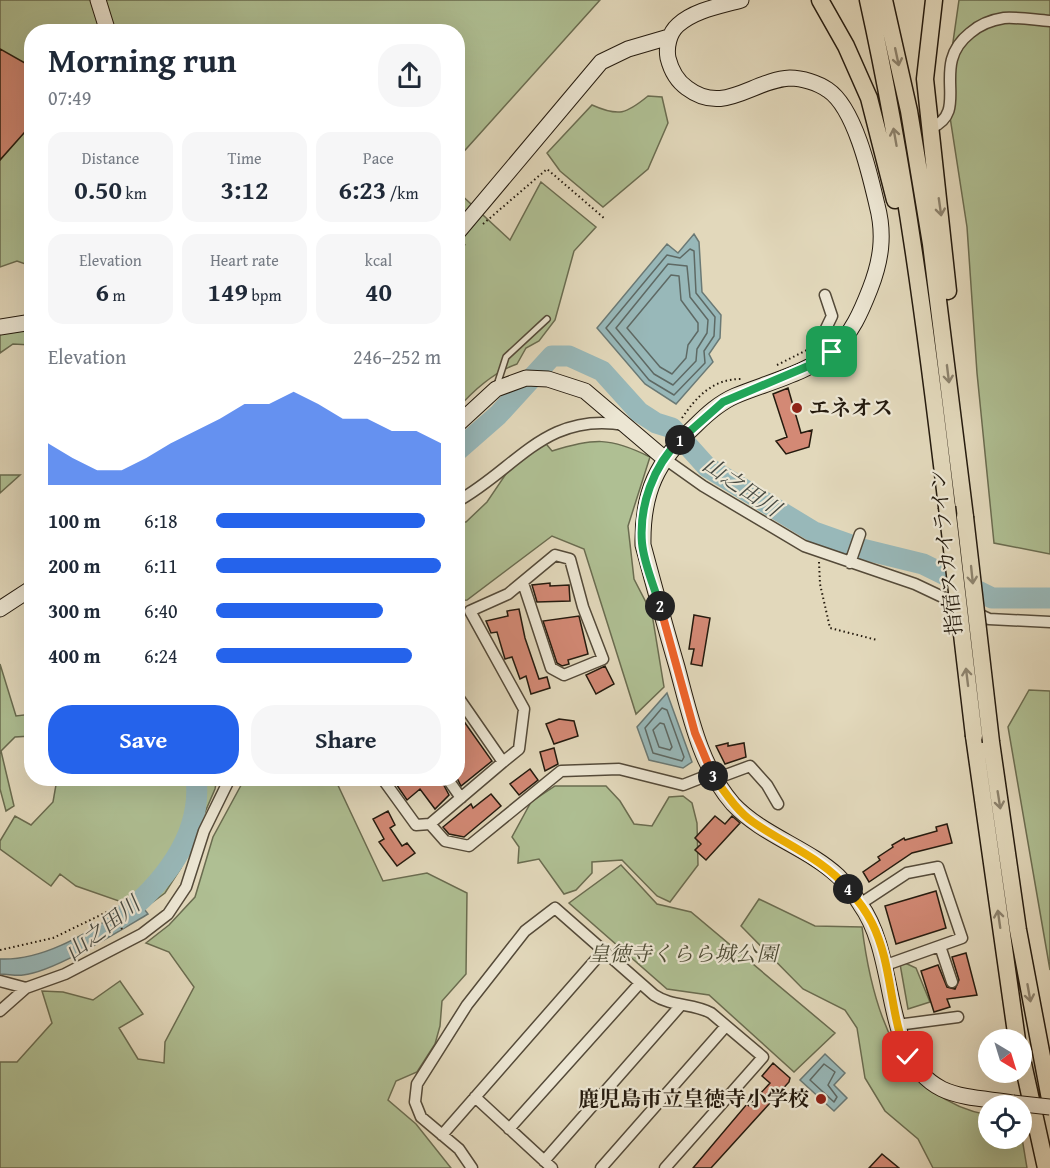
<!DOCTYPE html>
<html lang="en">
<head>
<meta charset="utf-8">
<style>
	:root { --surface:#fff; --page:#f6f6f7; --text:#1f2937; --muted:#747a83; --accent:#2563eb }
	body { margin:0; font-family:"Gentium Book Plus","Noto Serif JP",serif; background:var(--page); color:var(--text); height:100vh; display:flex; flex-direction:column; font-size:22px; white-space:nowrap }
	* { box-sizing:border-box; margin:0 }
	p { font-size:20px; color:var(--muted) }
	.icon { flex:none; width:33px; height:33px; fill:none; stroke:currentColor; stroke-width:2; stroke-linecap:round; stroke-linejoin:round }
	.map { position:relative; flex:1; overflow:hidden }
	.side { position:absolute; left:24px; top:24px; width:441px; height:762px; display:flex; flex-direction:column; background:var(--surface); border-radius:24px; box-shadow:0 6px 24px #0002 }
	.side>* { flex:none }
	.needle { width:39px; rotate:142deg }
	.tools { position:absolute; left:978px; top:1029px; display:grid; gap:12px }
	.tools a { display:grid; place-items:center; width:54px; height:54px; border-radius:50%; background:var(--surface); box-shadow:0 6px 24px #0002; font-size:30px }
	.pin { position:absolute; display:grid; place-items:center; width:51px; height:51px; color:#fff; margin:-26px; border-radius:12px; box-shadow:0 3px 9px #0006 }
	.km { position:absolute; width:30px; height:30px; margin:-15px; border-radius:50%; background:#222; color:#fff; font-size:16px; line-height:30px; text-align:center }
	.round { display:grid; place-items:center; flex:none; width:63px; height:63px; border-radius:24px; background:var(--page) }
	.headline { display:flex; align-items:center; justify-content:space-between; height:102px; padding:0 24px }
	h1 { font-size:33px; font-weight:800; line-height:45px }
	.figures { display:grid; grid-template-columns:repeat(3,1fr); gap:9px; height:102px; padding:6px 24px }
	.figures div { display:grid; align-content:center; border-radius:15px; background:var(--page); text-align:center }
	.figures b { font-size:26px; font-weight:800 }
	.figures small { font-size:16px; font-weight:400 }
	.figures p { font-size:16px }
	.chart { height:168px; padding:12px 24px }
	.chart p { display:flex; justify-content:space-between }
	.chart svg { width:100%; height:108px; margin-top:6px; fill:var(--accent); opacity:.7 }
	.primary-button { display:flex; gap:12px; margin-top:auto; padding:12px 24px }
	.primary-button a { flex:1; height:69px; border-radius:24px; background:var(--accent); color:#fff; font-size:24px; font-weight:800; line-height:69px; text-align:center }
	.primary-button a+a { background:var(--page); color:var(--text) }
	ul { padding:0 24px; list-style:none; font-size:20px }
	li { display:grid; grid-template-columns:96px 72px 1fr; align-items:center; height:45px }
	li i { height:15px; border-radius:8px; background:var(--accent) }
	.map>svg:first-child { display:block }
	.green { fill:#afbf93; stroke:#6a6c50; stroke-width:1.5 }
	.water { fill:#98b8b9; stroke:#6a7975; stroke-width:1.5 }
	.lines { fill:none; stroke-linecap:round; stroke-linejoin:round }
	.shore { stroke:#5e6964; stroke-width:1.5 }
	.river { stroke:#98b8b9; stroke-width:21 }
	.building { fill:#d38975; stroke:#241a0e; stroke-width:1.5 }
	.lane-casing { stroke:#544a39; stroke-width:8 }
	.street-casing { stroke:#544a39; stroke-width:13 }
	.secondary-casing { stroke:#241a0e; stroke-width:17 }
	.primary-casing { stroke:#241a0e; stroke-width:19 }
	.path { stroke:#241a0e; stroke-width:2; stroke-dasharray:1.5 3; stroke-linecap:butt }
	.lane { stroke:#ece6d3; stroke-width:5 }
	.street { stroke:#ece6d3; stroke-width:10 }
	.secondary { stroke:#ece6d3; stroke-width:15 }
	.primary { stroke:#e2d8bb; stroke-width:16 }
	.secondary-bridge-casing { stroke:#241a0e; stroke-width:17; stroke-linecap:butt }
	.primary-bridge-casing { stroke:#241a0e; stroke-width:19; stroke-linecap:butt }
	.secondary-bridge { stroke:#ece6d3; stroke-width:15 }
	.primary-bridge { stroke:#e2d8bb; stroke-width:16 }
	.oneway { stroke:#8c826d }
	.split-1-casing { stroke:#fff; stroke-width:12 }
	.split-2-casing { stroke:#fff; stroke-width:12 }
	.split-3-casing { stroke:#fff; stroke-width:12 }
	.split-4-casing { stroke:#fff; stroke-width:12 }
	.split-5-casing { stroke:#fff; stroke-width:12 }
	.split-1 { stroke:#22a559; stroke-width:8 }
	.split-2 { stroke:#22a559; stroke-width:8 }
	.split-3 { stroke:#f0652b; stroke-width:8 }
	.split-4 { stroke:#f5b400; stroke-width:8 }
	.split-5 { stroke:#f5b400; stroke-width:8 }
	.poi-dot { fill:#8f2418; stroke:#ece6d3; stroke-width:2 }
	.labels { text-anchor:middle; stroke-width:4.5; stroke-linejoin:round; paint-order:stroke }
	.poi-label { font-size:21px; font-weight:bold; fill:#241a0e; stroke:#ece6d3; text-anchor:start }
	.street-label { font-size:21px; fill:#241a0e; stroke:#ece6d3 }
	.park-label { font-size:21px; font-style:italic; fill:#4e4c36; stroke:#ece6d3 }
	.water-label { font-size:22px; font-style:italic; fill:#474941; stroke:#ece6d3 }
</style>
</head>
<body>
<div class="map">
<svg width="1050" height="1168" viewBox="0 0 1050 1168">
	<rect width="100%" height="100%" fill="#e2d8bb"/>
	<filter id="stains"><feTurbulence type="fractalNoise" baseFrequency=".00333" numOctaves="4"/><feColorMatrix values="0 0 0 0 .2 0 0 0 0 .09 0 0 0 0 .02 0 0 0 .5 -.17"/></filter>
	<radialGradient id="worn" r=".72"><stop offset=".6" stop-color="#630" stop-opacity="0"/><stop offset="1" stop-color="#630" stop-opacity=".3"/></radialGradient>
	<!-- green -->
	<path class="green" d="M 0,0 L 600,0 L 458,158 L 458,32 L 32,32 L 31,266 L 17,261 L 0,267 Z
		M 959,0 L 1050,0 L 1050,554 L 994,543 L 977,373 L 967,227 L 946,91 Z
		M 648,96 L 662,97 L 668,123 L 648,169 L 603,207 L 560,171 L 547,153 L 592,105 C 619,117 626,114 648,96 Z
		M 541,182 L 596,227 L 574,251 L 555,320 L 539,341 L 526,348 L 517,364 C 494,372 474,390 458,408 L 458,192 L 510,240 Z
		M 31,325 L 31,345 L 13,344 L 0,353 L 0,335 L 9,329 Z
		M 542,439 L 552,451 C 594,438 610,437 650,457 L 628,526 L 634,579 L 652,614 L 664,687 L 636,714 L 584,549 L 552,536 L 467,600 L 458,601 L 458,522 L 466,522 L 487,502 L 510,468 Z
		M 0,475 L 20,475 L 0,493 Z
		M 0,664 L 16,716 L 32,714 L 31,736 L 15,737 L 1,751 L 14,806 L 6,811 L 0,789 Z
		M 1029,690 L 1050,691 L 1050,970 L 1008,727 Z
		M 245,778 L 335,779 L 383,881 L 427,873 L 467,893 L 466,974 L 442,1001 L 440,1026 L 435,1044 L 417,1072 L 396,1081 L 388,1100 L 416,1124 L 451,1168 L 0,1168 L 0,1062 L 17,1062 L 52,1023 L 42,991 L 63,992 L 93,1000 L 120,981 L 143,1014 L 119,1028 L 138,1059 L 164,1063 L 165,1042 L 194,987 L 169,952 L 146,943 L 169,925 L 195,897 L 213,837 Z
		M 57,779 L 217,779 L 215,789 L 181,868 L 165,893 L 131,918 L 122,902 L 76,886 L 60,874 L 51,886 L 0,849 L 0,841 L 15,816 L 31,825 L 53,802 Z
		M 555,786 L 606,786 L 620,801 L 634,824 L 652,826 L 669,797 L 683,796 L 692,803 L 697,823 L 698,865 L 670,902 L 657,896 L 622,860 L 592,862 L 592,873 L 576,890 L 564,894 L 539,859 L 518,863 L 519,847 L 512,837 L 531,802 Z
		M 621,865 L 657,904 L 691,912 L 835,1033 L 794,1072 L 709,995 L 667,989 L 569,903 Z
		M 759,899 L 815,926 L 862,927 C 872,1007 897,1098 988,1115 L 988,1138 L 1022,1138 L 1027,1168 L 933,1168 L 918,1139 L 885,1111 L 865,1078 L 857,1028 L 845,1010 L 803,989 L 741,926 Z
		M 905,963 L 916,968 L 930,1002 L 908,1009 L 900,964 Z"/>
	<!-- water -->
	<path class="water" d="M 694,234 L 699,242 L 702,292 L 721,315 L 720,338 L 709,354 L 713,362 L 676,404 L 645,384 L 597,328 L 667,244 L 678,253 Z
		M 667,693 L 692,762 L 683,768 L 649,760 L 637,727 Z
		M 138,901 L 148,914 C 119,931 54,972 23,975 C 16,976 8,974 0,974 L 0,959 C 50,961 96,926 138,901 Z
		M 825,1054 L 845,1073 L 834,1085 L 847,1098 L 834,1111 L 800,1080 Z"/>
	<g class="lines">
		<!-- shore -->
		<path class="shore" d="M 690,249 L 694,251 L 696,293 L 715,317 L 714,336 L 704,351 L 705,363 L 674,395 L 649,380 L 606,328 L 667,255 L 680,258 Z
			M 668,264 L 687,266 L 690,297 L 708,320 L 707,333 L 697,349 L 696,361 L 673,385 L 654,374 L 616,328 Z
			M 671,275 L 679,276 L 681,300 L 698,323 L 698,331 L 688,345 L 686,358 L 672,374 L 660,367 L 627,328 Z
			M 662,708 L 667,710 L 684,757 L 682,761 L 653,753 L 645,728 Z
			M 660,723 L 664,724 L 672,747 L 670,750 L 659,747 L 653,730 Z
			M 824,1064 L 835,1072 L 828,1085 L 837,1097 L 834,1102 L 810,1080 Z"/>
		<!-- river -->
		<path class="river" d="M 458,450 L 498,415 L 552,356 L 569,356 L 602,371 L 639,412 L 656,423 L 672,428 L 707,467 L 814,532 L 862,549 L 923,564 L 992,598 L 1050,598
			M 117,920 C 161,887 203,836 196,778"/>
	</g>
	<!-- building -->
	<path class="building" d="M 0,49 L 32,67 L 32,124 L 0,160 Z
		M 788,388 L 801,433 L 812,430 L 809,447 L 786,454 L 776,441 L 787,437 L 773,394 Z
		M 550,583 L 550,586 L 569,585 L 570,601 L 537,602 L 532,585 Z
		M 519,609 L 525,638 L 539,679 L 547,677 L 550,688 L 531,694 L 526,676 L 520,679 L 512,657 L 505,659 L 497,632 L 491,633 L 486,621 L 508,616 L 507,611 Z
		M 694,615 L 710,618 L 702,666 L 691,664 L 694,649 L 689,649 Z
		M 579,616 L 588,654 L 568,660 L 569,664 L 562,666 L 557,663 L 543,621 Z
		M 605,666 L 614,684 L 596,694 L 586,675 Z
		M 458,713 L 492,761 L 461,786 L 457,778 Z
		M 559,719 L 574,721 L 578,736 L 554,744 L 546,724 Z
		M 728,743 L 728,746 L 744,743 L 746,757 L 725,764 L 716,746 Z
		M 554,748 L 558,764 L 545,771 L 540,752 Z
		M 530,769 L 538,780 L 519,795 L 510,784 Z
		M 392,778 L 440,778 L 449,795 L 435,809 L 420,789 L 407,800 Z
		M 491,794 L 501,806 L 464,837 L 449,834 L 443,827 L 471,804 L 473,808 Z
		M 388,811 L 395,825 L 390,828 L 402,846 L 407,843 L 415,853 L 397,866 L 379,842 L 384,839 L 373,819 Z
		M 715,816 L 725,824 L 732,816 L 740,823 L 706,860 L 695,850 L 701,844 L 695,838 Z
		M 947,824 L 952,843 L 912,853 L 869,882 L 863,872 L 880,860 L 878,857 L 893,847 L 892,845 L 904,838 L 905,840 L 937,831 L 936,827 Z
		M 936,891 L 946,928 L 896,944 L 885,906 Z
		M 966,953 L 977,995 L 947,999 L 950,1007 L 934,1012 L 921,971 L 938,965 L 947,987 L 955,989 L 959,980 L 952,957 Z
		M 773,1063 L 790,1078 L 789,1082 L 711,1168 L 693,1168 L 747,1104 L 749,1106 L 770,1083 L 762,1076 Z
		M 882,1154 L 899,1168 L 869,1168 Z"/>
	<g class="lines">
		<!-- lane casing -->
		<g class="lane-casing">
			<path id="lane" d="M 497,385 L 506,357 L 547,319"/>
		</g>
		<!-- street casing -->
		<g class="street-casing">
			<path id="street" d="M 931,128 C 972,111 928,66 970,33 C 979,25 991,20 1004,18 C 1019,17 1035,20 1050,21
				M 823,358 L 818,345 L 832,316 L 825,295
				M 665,459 L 703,486 L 804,546 L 915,584 L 989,619 L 1050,622
				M 458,501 C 517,468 546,411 625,425
				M 850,563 L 860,534
				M 458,697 L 503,762 L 519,749 L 524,709 L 470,611 L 508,594 L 555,555 L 570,559 L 583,607 L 603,659 L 564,675 L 551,668 L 523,583
				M 382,778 L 416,825 L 430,824 L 445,841 L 469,846 L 561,771 L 619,769 L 683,785 L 711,774
				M 447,778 L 461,798
				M 715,779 L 750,766 L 767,785 L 778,804
				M 430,824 L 503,762
				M 860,904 L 907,873 L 938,867 L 962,938 L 886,965
				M 940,946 L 952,982
				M 0,981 L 26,988
				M 0,1011 L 26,988 L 65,974 L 142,934 L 168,914 L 186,887 L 204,831 L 230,778
				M 897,1025 L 958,1017
				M 475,1097 L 552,1168
				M 509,1129 L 640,983
				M 442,1135 L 604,950
				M 544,1161 L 681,1005
				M 472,1168 L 459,1149 L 421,1117 L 415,1102 L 417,1084 L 467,1005 L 525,931 L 555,908 L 654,995 C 672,1007 693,1003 711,1013 L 763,1057 L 665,1168
				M 601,1168 L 726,1026"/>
		</g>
		<!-- secondary casing -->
		<g class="secondary-casing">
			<path id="secondary" d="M 98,0 L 108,32
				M 741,0 C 720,6 695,10 678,25 C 669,33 666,47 668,58 C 671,70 677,81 687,88 C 724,116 752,80 790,78 C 802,78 818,83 828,90 C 855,108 870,175 877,205 C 885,235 881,261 870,289 C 861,312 852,333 833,351 C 811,372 763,384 735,396 C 719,403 707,414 695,426 C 657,461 642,492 643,545 C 654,586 665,626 677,667 C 690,715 700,766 733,804 C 762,835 808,848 838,876 C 846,884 854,894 860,904 C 900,959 880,1058 942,1089 C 963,1099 990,1099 1013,1103
				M 458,232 L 601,62 L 628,49 L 669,37
				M 0,327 L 32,322
				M 458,424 L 496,389 L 526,378 L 548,379 L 585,391 L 665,459
				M 0,609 L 32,588"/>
		</g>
		<!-- primary casing -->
		<g class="primary-casing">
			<path id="primary" d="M 820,0 L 846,46 L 869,98 L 895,200
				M 868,0 C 905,167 927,337 947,507
				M 884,0 L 909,111 L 931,244 L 965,517
				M 934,0 L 925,79 L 948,291
				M 974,736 L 1017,1040
				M 991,742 L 1018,930 L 1050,1099
				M 1022,1059 L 1046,1168"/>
		</g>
		<!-- path -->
		<path class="path" d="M 483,224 L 547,169 L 604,218
			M 458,252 L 465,244
			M 777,365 L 807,350
			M 682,418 C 697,396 713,379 741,379
			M 819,562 L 820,584 L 830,628 L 877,640
			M 0,950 L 53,938 L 111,910 L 123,931"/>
		<!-- lane -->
		<use href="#lane" class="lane"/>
		<!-- street -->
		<use href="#street" class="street"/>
		<!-- secondary -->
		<use href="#secondary" class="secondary"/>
		<!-- primary -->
		<use href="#primary" class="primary"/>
		<!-- secondary-bridge casing -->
		<g class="secondary-bridge-casing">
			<path id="secondary-bridge" d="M 1013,1103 L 1050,1107"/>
		</g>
		<!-- primary-bridge casing -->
		<g class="primary-bridge-casing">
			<path id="primary-bridge" d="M 947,507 L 974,736
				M 965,517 L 991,742"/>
		</g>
		<!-- secondary-bridge -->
		<use href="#secondary-bridge" class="secondary-bridge"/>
		<!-- primary-bridge -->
		<use href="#primary-bridge" class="primary-bridge"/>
	</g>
	<!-- one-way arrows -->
	<defs><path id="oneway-shaft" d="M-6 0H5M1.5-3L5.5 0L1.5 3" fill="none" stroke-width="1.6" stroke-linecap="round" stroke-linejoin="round" transform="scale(1.5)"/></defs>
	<g class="oneway">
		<use href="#oneway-shaft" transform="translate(897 57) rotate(78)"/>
		<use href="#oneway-shaft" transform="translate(895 137) rotate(-100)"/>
		<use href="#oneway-shaft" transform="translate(940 207) rotate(82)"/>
		<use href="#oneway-shaft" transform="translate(948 374) rotate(83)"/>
		<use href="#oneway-shaft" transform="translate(972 575) rotate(84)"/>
		<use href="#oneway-shaft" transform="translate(967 677) rotate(-97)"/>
		<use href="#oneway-shaft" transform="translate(999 800) rotate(81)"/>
		<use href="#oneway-shaft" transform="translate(999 919) rotate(-98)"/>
		<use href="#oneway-shaft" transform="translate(1029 993) rotate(80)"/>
	</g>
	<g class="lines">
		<!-- split-1 casing -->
		<g class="split-1-casing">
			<path id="split-1" d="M 680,440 L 723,402 L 813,364 L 832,352"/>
		</g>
		<!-- split-2 casing -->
		<g class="split-2-casing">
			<path id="split-2" d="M 660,606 C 654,586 644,564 642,543 C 639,506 653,466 680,440"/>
		</g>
		<!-- split-3 casing -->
		<g class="split-3-casing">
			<path id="split-3" d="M 660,606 L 695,733 L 713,776"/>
		</g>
		<!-- split-4 casing -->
		<g class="split-4-casing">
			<path id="split-4" d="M 713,776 C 725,792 736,810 753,822 C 784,844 824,859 848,889"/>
		</g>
		<!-- split-5 casing -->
		<g class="split-5-casing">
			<path id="split-5" d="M 848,889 C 857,899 866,911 872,923 C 893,965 889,1014 908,1057"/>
		</g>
		<!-- split-1 -->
		<use href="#split-1" class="split-1"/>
		<!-- split-2 -->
		<use href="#split-2" class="split-2"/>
		<!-- split-3 -->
		<use href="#split-3" class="split-3"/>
		<!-- split-4 -->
		<use href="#split-4" class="split-4"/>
		<!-- split-5 -->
		<use href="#split-5" class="split-5"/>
	</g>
	<!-- markers -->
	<g class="poi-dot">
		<circle cx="797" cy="408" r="6"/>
		<circle cx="821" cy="1099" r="6"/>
	</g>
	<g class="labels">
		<!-- poi labels -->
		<g class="poi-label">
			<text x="809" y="415">エネオス</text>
			<text x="809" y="1106" text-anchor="end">鹿児島市立皇徳寺小学校</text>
		</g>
		<!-- street labels -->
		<g class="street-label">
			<text transform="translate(946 552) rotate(-96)" y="7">指宿スカイライン</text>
		</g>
		<!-- park labels -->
		<g class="park-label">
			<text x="683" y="961">皇徳寺くらら城公園</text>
		</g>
		<!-- water labels -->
		<g class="water-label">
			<text transform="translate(742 486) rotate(34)" y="8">山之田川</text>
			<text transform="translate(102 928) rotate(-38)" y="8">山之田川</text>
		</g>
	</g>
	<rect width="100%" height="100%" filter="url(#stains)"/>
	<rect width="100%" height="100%" fill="url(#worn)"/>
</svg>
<div class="tools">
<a><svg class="needle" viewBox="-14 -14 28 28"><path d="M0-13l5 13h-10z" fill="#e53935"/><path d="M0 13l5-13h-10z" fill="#747a83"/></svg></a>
<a><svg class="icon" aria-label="locate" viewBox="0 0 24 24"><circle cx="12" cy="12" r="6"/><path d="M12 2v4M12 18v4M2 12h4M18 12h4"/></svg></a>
</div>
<div class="pin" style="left:832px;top:352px;background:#1e9e55"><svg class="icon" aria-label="arrive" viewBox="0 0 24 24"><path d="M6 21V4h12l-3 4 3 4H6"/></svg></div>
<div class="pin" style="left:908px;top:1057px;background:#d93025"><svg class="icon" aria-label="check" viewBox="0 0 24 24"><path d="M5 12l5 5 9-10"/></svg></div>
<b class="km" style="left:680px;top:440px">1</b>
<b class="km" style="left:660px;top:606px">2</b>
<b class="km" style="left:713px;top:776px">3</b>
<b class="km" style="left:848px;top:889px">4</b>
<section class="side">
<div class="headline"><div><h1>Morning run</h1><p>07:49</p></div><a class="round"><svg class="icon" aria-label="share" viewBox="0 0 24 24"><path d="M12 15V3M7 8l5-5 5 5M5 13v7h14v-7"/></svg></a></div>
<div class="figures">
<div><p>Distance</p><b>0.50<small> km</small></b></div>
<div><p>Time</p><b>3:12</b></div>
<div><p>Pace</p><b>6:23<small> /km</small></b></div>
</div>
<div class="figures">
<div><p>Elevation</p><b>6<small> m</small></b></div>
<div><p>Heart rate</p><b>149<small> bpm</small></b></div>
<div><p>kcal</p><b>40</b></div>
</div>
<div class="chart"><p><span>Elevation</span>246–252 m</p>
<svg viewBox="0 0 160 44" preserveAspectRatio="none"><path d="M0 44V27L10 33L20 38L30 38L40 33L50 27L60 22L70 17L80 11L90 11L100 6L110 11L120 17L130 17L140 22L150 22L160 27V44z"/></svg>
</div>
<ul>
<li><b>100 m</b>6:18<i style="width:93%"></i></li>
<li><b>200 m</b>6:11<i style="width:100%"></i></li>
<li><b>300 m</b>6:40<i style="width:74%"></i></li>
<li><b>400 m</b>6:24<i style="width:87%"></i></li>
</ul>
<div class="primary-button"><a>Save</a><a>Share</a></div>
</section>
</div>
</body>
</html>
